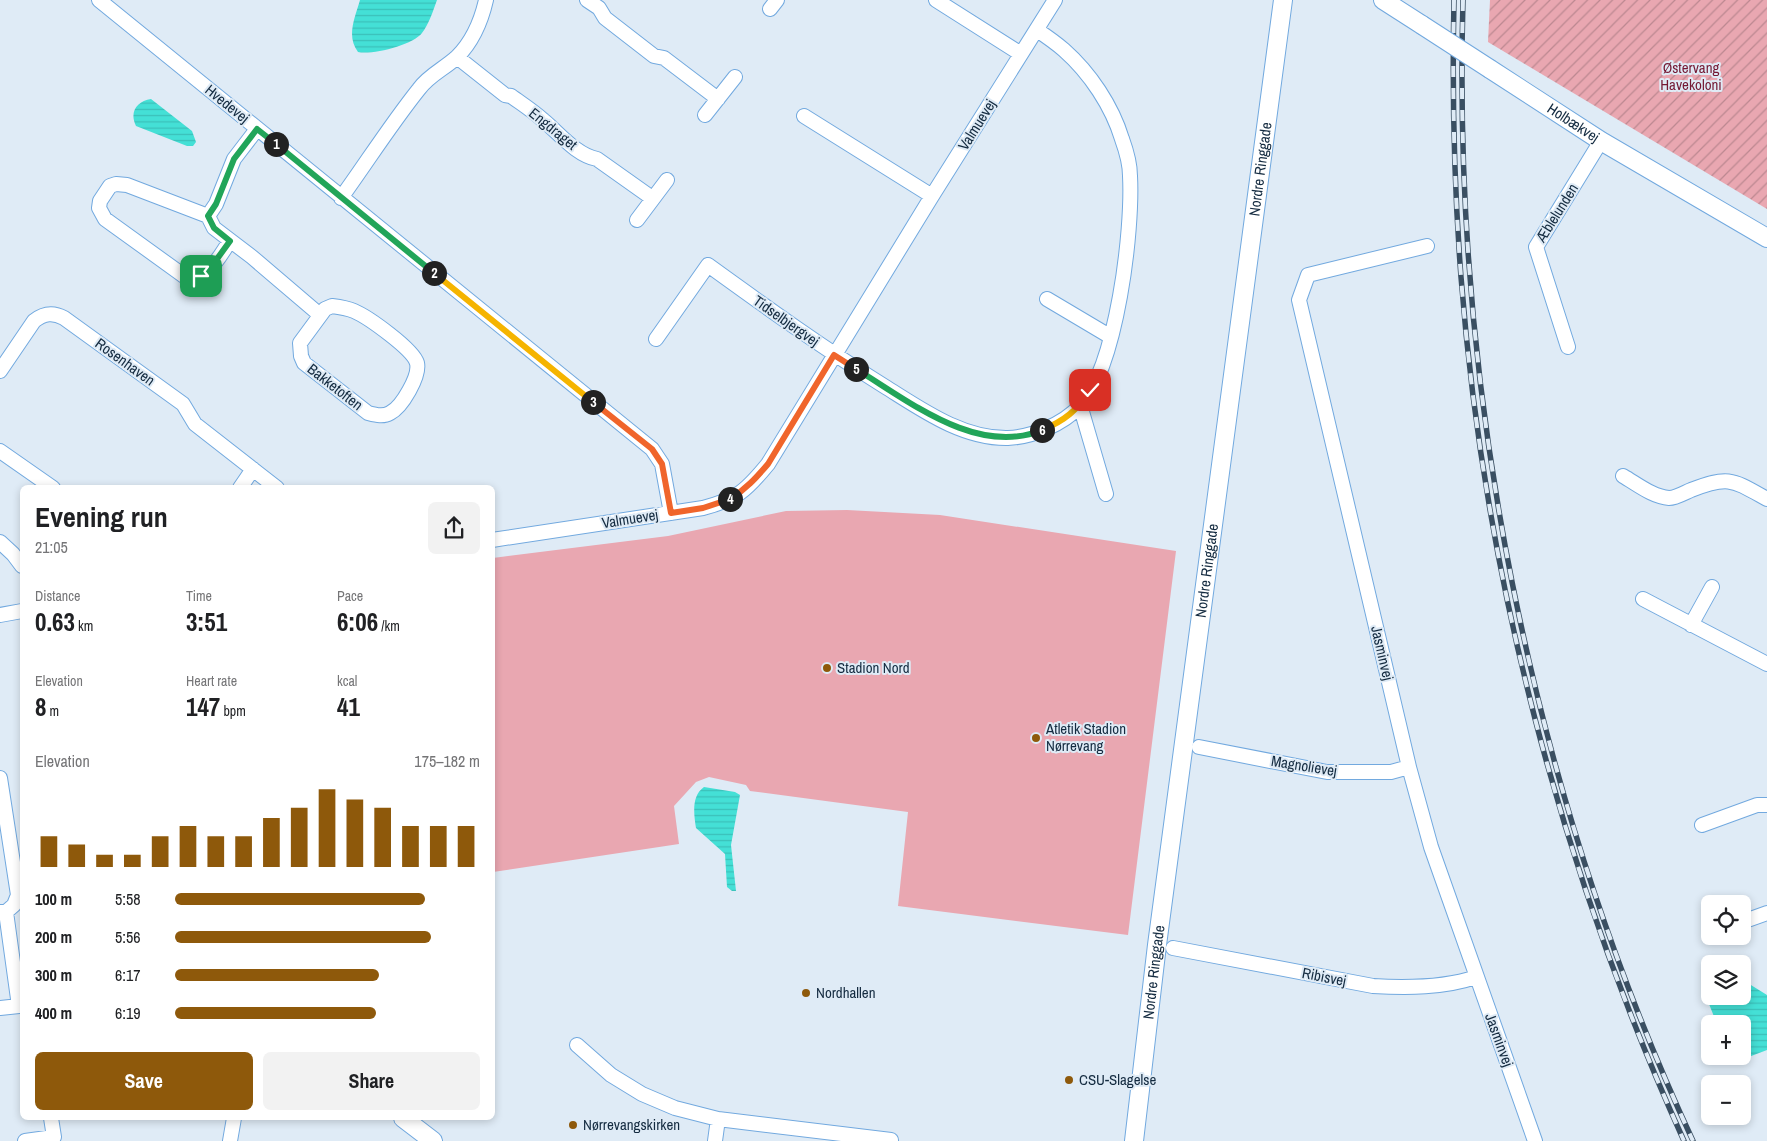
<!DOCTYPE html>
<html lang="en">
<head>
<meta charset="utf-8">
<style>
	:root { --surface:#fff; --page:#f2f2f2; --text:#202124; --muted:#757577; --accent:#8e590b }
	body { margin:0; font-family:"Archivo Narrow",sans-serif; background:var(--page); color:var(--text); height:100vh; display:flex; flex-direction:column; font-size:19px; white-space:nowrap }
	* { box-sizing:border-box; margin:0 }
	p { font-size:16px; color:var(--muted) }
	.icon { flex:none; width:28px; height:28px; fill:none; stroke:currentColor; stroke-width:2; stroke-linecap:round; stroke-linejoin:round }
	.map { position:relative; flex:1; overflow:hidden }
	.panel { position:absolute; left:20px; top:485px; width:475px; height:635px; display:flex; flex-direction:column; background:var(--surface); border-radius:8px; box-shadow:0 2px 8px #0003 }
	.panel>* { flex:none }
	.buttons { position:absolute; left:1701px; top:895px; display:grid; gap:10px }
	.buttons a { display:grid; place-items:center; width:50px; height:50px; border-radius:8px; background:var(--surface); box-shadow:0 2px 8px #0003; font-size:25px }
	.pin { position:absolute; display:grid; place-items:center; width:42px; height:42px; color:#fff; margin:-21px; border-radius:10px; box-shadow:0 2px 8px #0006 }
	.km { position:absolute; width:25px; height:25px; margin:-12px; border-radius:50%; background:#222; color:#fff; font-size:14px; line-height:25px; text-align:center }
	.round { display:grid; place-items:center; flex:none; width:52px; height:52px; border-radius:8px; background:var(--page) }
	.head { display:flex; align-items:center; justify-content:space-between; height:85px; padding:0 15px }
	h1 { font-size:28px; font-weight:800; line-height:38px }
	.figures { display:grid; grid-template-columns:repeat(3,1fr); gap:8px; height:85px; padding:5px 15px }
	.figures div { display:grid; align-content:center }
	.figures b { font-size:25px; font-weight:800 }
	.figures small { font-size:14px; font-weight:400 }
	.figures p { font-size:14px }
	.chart { height:140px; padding:10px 15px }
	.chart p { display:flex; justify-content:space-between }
	.chart svg { width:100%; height:90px; margin-top:5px; stroke:var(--accent); stroke-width:6 }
	.action { display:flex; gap:10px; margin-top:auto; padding:10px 15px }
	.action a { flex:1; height:58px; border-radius:8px; background:var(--accent); color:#fff; font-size:20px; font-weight:800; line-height:58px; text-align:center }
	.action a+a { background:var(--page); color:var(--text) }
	ul { padding:0 15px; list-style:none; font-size:16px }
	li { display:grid; grid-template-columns:80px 60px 1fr; align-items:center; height:38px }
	li i { height:12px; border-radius:6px; background:var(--accent) }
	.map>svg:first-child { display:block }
	.grass { fill:#e9a7b1 }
	.garden { fill:url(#garden-furrows) }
	.water { fill:url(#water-rules) }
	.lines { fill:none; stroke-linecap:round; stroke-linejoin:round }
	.minor-casing { stroke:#72a9df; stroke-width:16 }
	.tertiary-casing { stroke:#72a9df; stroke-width:20 }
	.minor { stroke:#fff; stroke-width:14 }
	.tertiary { stroke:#fff; stroke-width:18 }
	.rail-casing { stroke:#3a4f62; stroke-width:5.5 }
	.rail { stroke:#dfebf6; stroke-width:4; stroke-dasharray:11; stroke-linecap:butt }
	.tertiary-bridge-casing { stroke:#72a9df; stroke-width:20; stroke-linecap:butt }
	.tertiary-bridge { stroke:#fff; stroke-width:18 }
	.split-1-casing { stroke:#fff; stroke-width:10 }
	.split-2-casing { stroke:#fff; stroke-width:10 }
	.split-3-casing { stroke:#fff; stroke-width:10 }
	.split-4-casing { stroke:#fff; stroke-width:10 }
	.split-5-casing { stroke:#fff; stroke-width:10 }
	.split-6-casing { stroke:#fff; stroke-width:10 }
	.split-7-casing { stroke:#fff; stroke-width:10 }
	.split-1 { stroke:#22a559; stroke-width:6 }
	.split-2 { stroke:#22a559; stroke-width:6 }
	.split-3 { stroke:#f5b400; stroke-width:6 }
	.split-4 { stroke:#f0652b; stroke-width:6 }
	.split-5 { stroke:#f0652b; stroke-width:6 }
	.split-6 { stroke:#22a559; stroke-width:6 }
	.split-7 { stroke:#f5b400; stroke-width:6 }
	.poi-dot { fill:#8e590b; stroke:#dfebf6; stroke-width:2 }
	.labels { text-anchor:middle; stroke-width:4; stroke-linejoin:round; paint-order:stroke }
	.park-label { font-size:15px; fill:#741833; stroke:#dfebf6 }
	.street-label { font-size:15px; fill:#142b40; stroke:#dfebf6 }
	.poi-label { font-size:15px; fill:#142b40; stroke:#dfebf6; text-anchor:start }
</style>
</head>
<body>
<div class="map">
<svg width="1767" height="1141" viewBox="0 0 1767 1141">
	<defs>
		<pattern id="garden-furrows" width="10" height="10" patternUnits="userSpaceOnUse" patternTransform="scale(1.25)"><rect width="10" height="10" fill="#e9a7b1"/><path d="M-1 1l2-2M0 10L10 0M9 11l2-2" fill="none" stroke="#bc8891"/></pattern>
		<pattern id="water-rules" width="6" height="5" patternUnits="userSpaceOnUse" patternTransform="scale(1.25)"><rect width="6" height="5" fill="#44e0d6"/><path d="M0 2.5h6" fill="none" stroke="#3bc0b9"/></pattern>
	</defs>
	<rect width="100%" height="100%" fill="#dfebf6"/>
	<!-- grass -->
	<path class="grass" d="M 847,510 L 940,515 L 1176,551 L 1128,935 L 898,906 L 908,812 L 750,791 L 746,785 L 709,777 L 696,782 L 674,806 L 679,844 L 493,872 L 493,558 L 668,536 L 786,511 Z"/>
	<!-- garden -->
	<path class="garden" d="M 1490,0 L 1767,0 L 1767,209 L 1488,42 Z"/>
	<!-- water -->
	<path class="water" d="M 360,0 L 437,0 C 433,11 429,24 422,33 C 413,45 373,55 358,52 C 346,36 355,18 360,0 Z
		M 151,99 L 192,131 L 196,142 L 193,146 L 187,146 L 136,126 C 129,112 137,101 151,99 Z
		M 704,787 L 735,792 L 740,795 L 731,845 L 736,891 L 732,891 L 727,887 L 725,854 L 696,828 C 694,815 691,796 704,787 Z
		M 1743,982 L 1746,982 L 1767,995 L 1767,1050 L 1738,1061 L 1731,1060 L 1730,1056 L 1742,1056 L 1742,1024 L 1717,1024 L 1705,994 L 1710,986 L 1710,996 L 1742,996 Z"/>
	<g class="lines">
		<!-- minor casing -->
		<g class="minor-casing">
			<path id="minor" d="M 99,0 L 652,449 L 662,464 L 671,513
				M 587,0 L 599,8 L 605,18 L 654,56 L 664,58 L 718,99
				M 936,0 L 1021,54
				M 770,9 L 777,0
				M 457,57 L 505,95 L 511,96 C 522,104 533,111 543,120 C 559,133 576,155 597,159 L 652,198
				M 705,115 L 735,77
				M 804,116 L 932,196
				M 341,198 C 367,162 391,124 419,89 C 429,75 444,69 457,57 C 473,41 481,22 486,0
				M 208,216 L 216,204 L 234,159 L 257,129
				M 637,220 L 667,180
				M 230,241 C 218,258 208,282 184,276 L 105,219 L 99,208 L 100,201 L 110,186 L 116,184 L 127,185 L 208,216 L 214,228 L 252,257 L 320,315
				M 1427,246 L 1308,275 L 1299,300 L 1409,767 L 1431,847 L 1535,1141
				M 1047,299 L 1111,337
				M 332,306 C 340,307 347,308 354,311 C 368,317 413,349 417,363 C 420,376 402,407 390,413 C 383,417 376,415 368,413 L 304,363 L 301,356 L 300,343 L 325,309 Z
				M 656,339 L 708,265 C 766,307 823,348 884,386 C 921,409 962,439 1008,438 C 1033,437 1063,424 1080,406 C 1117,366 1133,230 1130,176 C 1130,164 1126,150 1122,139 C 1112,106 1090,73 1064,50 C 1056,43 1046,36 1037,30
				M 1568,347 L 1536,247 L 1601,141
				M 0,371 L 34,321 C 44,313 53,312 64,318 L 183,404 L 195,424 L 277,488
				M 1080,405 L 1106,494
				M 0,451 L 53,488
				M 1623,476 C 1637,484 1653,497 1669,498 C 1676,498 1684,493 1691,490 C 1729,475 1733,480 1767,499
				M 240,488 L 253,469
				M 492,540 L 703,508 C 737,499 746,491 768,464 L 932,196 L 1055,0
				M 0,542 L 13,554 L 22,566
				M 1643,599 L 1767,664
				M 0,615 L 22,611
				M 1691,625 L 1712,587
				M 1199,747 L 1327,772 L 1391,772 L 1409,767
				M 0,778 L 18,895 L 14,905 L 6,912
				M 1702,825 L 1757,805 L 1767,805
				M 0,912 L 6,912 L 19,1006 L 0,1008
				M 1742,922 L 1767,913
				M 1173,948 L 1373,986 C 1407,988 1444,988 1476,977
				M 577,1045 L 611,1075 L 642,1094 L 675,1108 L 718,1119 L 891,1140
				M 25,1141 L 54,1137 L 51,1118
				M 230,1141 L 234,1118
				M 715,1141 L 718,1119"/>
		</g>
		<!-- tertiary casing -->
		<g class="tertiary-casing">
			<g id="tertiary">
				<path d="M 1383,0 L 1422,25"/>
				<path id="s1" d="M 1490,69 L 1601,141 L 1767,238"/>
				<path d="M 403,1118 L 433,1141"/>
				<path id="s2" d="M 1134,1141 L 1157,945 L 1283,0"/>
			</g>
		</g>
		<!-- minor -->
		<use href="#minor" class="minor"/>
		<!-- tertiary -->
		<use href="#tertiary" class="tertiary"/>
		<!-- rail casing -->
		<g class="rail-casing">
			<path id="rail" d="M 1454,0 C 1452,92 1454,185 1461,277 C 1484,575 1561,869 1684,1141
				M 1463,0 C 1452,389 1529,787 1693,1141"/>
		</g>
		<!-- rail -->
		<use href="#rail" class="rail"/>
		<!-- tertiary-bridge casing -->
		<g class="tertiary-bridge-casing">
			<path id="tertiary-bridge" d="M 1422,25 L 1490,69"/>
		</g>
		<!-- tertiary-bridge -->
		<use href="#tertiary-bridge" class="tertiary-bridge"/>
	</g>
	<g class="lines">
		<!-- split-1 casing -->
		<g class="split-1-casing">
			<path id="split-1" d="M 201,276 L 209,270 L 230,241 L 214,228 L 208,216 L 216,204 L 234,159 L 257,129 L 276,144"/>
		</g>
		<!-- split-2 casing -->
		<g class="split-2-casing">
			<path id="split-2" d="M 276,144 L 434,273"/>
		</g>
		<!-- split-3 casing -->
		<g class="split-3-casing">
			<path id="split-3" d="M 434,273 L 593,402"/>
		</g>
		<!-- split-4 casing -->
		<g class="split-4-casing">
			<path id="split-4" d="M 593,402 L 652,449 L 662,464 L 671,513 L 703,508 L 730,499"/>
		</g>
		<!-- split-5 casing -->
		<g class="split-5-casing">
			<path id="split-5" d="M 730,499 C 746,489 756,478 768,464 L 834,355 L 856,369"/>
		</g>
		<!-- split-6 casing -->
		<g class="split-6-casing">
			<path id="split-6" d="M 856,369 C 909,401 977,457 1042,430"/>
		</g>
		<!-- split-7 casing -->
		<g class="split-7-casing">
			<path id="split-7" d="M 1042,430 C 1064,421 1078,410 1090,390"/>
		</g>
		<!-- split-1 -->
		<use href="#split-1" class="split-1"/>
		<!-- split-2 -->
		<use href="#split-2" class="split-2"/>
		<!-- split-3 -->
		<use href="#split-3" class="split-3"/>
		<!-- split-4 -->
		<use href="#split-4" class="split-4"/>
		<!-- split-5 -->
		<use href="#split-5" class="split-5"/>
		<!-- split-6 -->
		<use href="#split-6" class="split-6"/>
		<!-- split-7 -->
		<use href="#split-7" class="split-7"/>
	</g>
	<!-- markers -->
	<g class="poi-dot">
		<circle cx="827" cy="668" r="5"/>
		<circle cx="1036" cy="738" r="5"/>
		<circle cx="806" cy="993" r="5"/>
		<circle cx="1069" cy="1080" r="5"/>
		<circle cx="573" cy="1125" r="5"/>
	</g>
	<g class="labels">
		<!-- park labels -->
		<g class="park-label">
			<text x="1691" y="73">Østervang<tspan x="1691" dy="17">Havekoloni</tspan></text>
		</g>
		<!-- street labels -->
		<g class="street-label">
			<text transform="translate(227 104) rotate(39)" y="5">Hvedevej</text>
			<text dy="5" stroke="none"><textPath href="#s1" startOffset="99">Holbækvej</textPath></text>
			<text transform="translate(977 125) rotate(-58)" y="5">Valmuevej</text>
			<text transform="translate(553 129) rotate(39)" y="5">Engdraget</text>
			<text dy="5" stroke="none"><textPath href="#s2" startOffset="980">Nordre Ringgade</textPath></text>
			<text transform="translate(1557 213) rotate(-58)" y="5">Æblelunden</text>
			<text transform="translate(786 321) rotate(35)" y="5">Tidselbjergvej</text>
			<text transform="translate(125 362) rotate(36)" y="5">Rosenhaven</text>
			<text transform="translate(335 387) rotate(38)" y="5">Bakketoften</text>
			<text transform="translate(630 519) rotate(-9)" y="5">Valmuevej</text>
			<text dy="5" stroke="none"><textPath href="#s2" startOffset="575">Nordre Ringgade</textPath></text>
			<text transform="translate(1382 653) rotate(77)" y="5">Jasminvej</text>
			<text transform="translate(1304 766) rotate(9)" y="5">Magnolievej</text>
			<text dy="5" stroke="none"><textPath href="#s2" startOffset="170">Nordre Ringgade</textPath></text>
			<text transform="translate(1324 977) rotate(11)" y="5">Ribisvej</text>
			<text transform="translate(1499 1040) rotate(70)" y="5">Jasminvej</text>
		</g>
		<!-- poi labels -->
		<g class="poi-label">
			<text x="837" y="673">Stadion Nord</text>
			<text x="1046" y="734">Atletik Stadion<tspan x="1046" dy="17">Nørrevang</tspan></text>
			<text x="816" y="998">Nordhallen</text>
			<text x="1079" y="1085">CSU-Slagelse</text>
			<text x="583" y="1130">Nørrevangskirken</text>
		</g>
	</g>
</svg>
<div class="buttons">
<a><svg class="icon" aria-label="locate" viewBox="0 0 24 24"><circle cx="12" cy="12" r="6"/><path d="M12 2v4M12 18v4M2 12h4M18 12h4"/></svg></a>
<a><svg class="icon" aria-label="layers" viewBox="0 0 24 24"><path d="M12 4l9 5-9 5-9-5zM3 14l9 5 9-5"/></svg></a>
<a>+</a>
<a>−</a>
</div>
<div class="pin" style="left:201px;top:276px;background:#1e9e55"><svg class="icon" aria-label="arrive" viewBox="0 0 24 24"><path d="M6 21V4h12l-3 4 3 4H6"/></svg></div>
<div class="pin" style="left:1090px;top:390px;background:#d93025"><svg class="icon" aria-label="check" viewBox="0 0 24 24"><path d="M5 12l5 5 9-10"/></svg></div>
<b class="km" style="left:276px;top:144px">1</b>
<b class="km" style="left:434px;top:273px">2</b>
<b class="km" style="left:593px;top:402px">3</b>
<b class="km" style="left:730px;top:499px">4</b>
<b class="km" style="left:856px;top:369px">5</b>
<b class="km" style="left:1042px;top:430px">6</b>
<section class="panel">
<div class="head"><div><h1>Evening run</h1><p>21:05</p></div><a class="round"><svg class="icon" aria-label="share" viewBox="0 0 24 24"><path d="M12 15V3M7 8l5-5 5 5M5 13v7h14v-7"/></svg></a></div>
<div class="figures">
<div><p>Distance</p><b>0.63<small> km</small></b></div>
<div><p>Time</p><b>3:51</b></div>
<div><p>Pace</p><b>6:06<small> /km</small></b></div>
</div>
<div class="figures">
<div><p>Elevation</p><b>8<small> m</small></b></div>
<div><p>Heart rate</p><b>147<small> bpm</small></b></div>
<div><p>kcal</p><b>41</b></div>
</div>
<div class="chart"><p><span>Elevation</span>175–182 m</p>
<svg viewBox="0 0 160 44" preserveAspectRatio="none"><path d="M5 44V29M15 44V33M25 44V38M35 44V38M45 44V29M55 44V24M65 44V29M75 44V29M85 44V20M95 44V15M105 44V6M115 44V11M125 44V15M135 44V24M145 44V24M155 44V24"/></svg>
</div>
<ul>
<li><b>100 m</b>5:58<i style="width:82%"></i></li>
<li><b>200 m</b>5:56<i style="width:84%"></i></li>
<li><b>300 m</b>6:17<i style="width:67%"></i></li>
<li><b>400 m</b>6:19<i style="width:66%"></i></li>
</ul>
<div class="action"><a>Save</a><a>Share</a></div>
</section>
</div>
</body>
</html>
